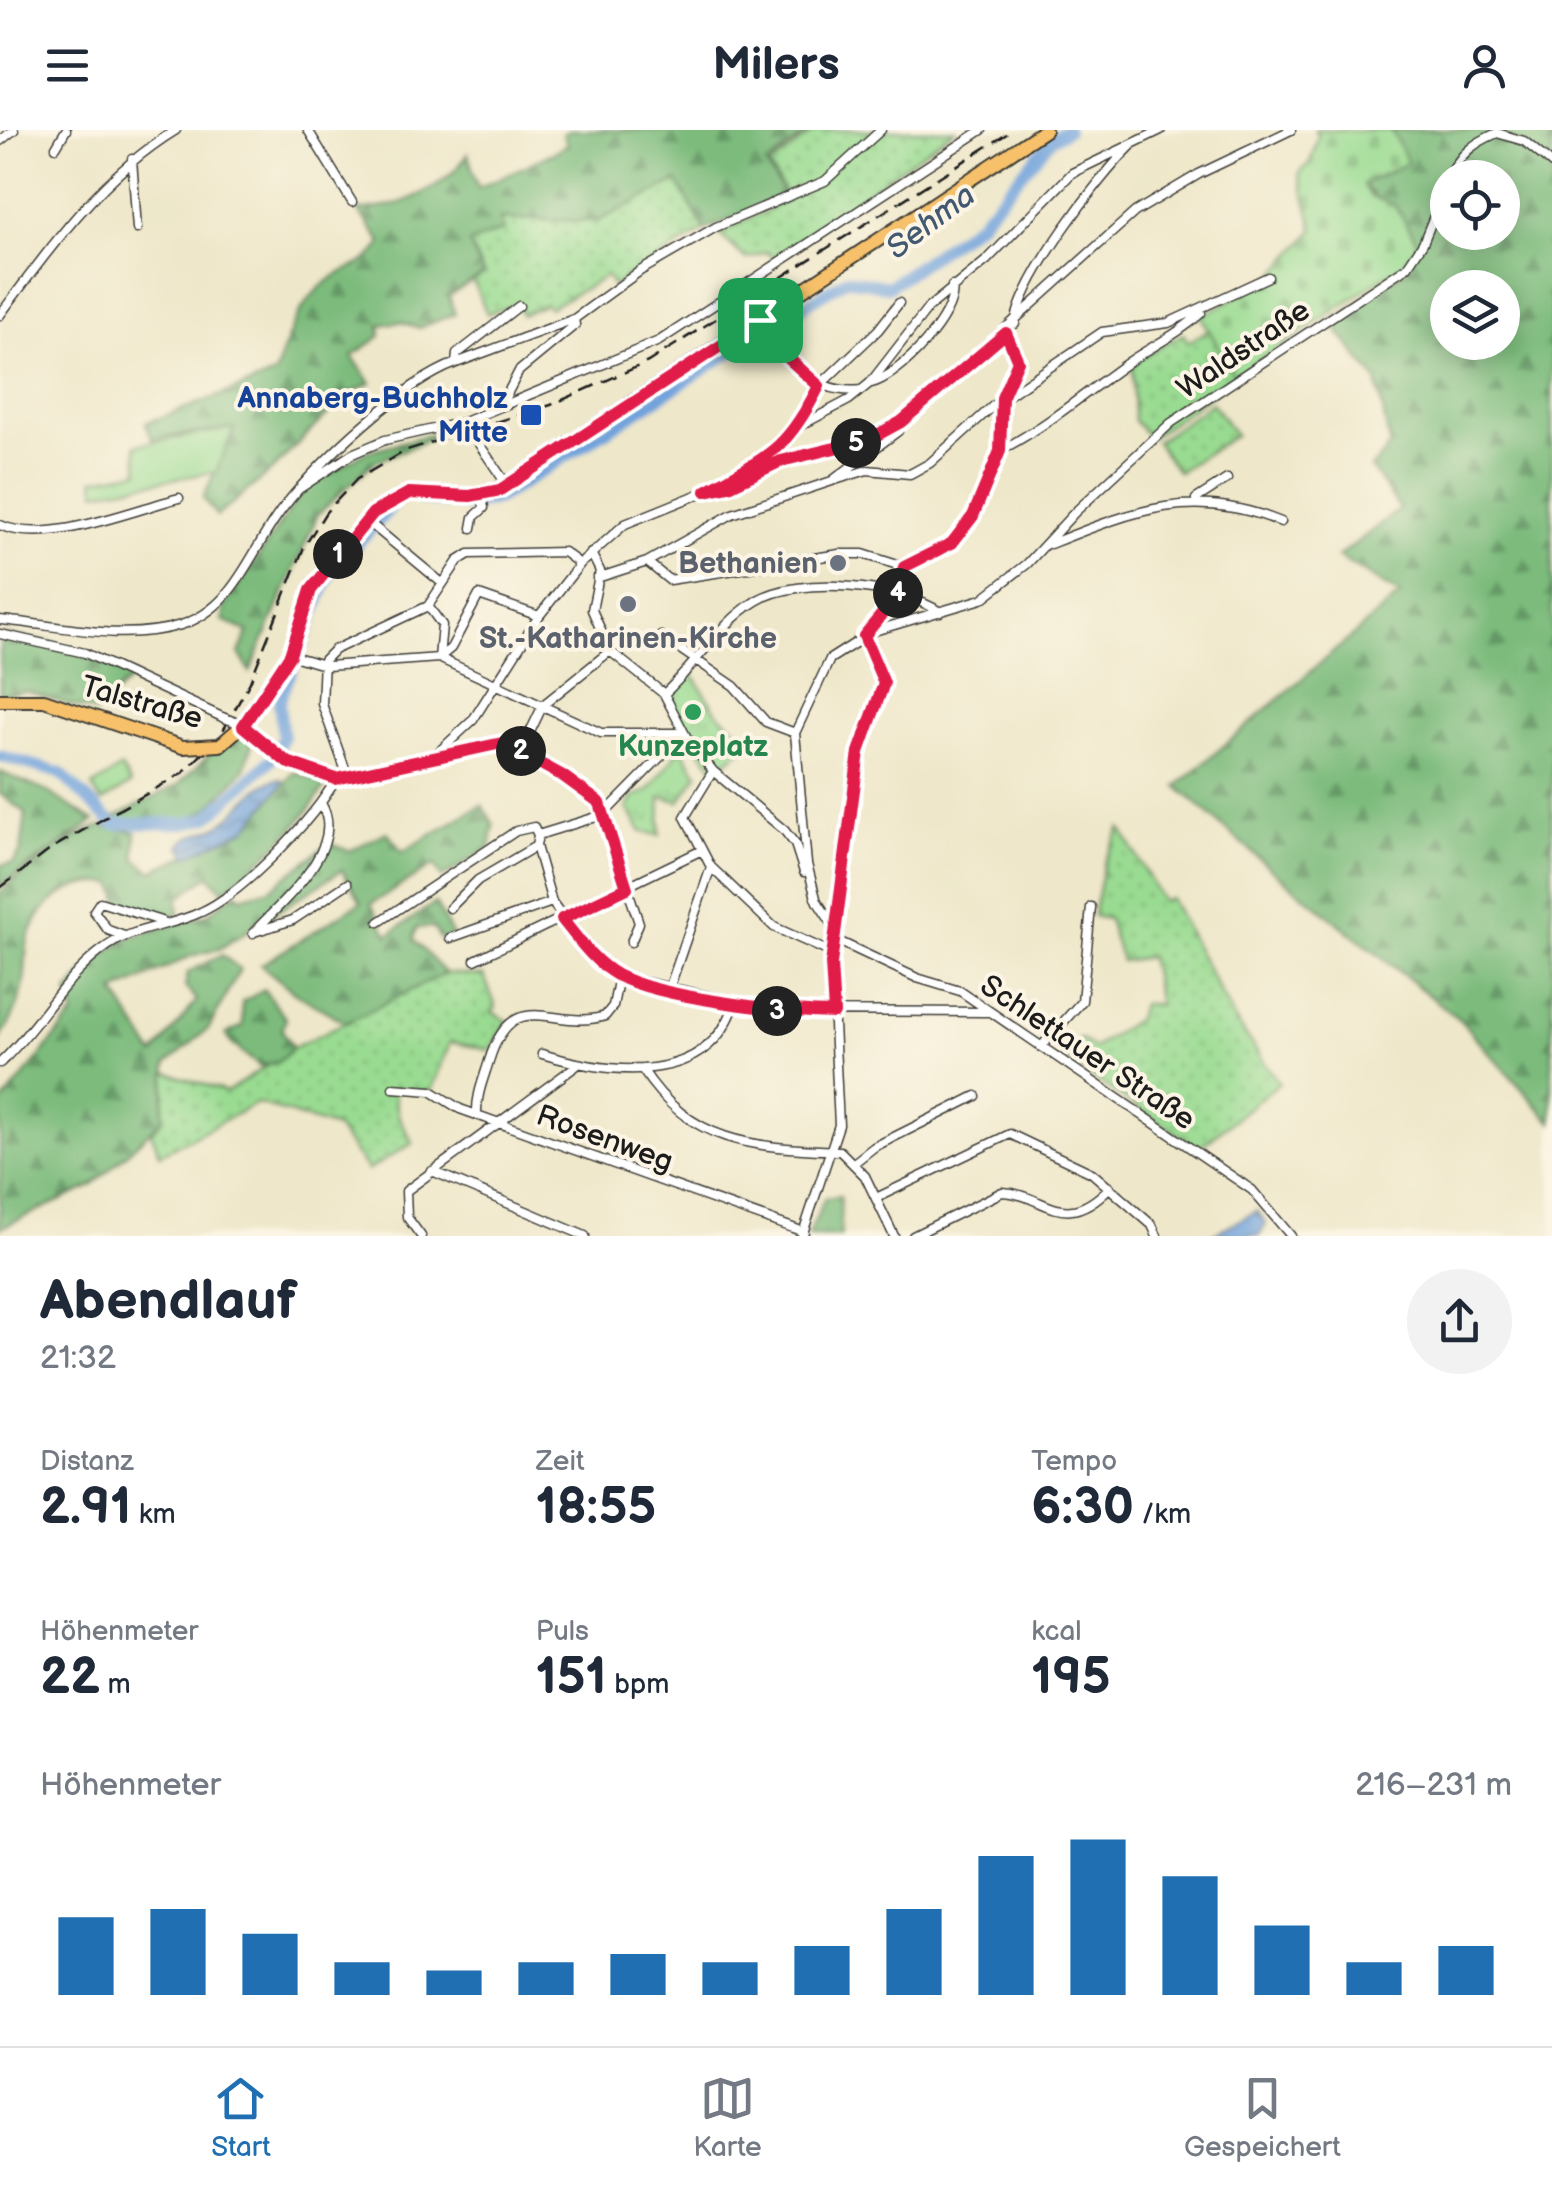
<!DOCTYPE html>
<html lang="de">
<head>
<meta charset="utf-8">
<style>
	:root { --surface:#fff; --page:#f2f2f3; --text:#1f2937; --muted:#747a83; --line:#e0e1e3; --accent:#1f6fb2 }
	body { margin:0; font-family:"Balsamiq Sans",sans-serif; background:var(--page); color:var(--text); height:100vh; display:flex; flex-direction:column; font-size:38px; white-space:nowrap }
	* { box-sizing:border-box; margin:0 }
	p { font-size:32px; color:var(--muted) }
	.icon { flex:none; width:55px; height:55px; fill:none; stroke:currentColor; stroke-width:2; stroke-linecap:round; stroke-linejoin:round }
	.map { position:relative; height:1106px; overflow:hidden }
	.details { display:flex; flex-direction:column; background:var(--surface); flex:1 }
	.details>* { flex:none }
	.fabs { position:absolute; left:1430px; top:30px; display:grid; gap:20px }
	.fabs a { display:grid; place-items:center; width:90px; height:90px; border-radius:50%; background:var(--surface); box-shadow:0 5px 25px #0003; font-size:50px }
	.pin { position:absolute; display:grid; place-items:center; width:85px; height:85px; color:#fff; margin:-42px; border-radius:20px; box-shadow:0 5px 15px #0006 }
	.km { position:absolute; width:50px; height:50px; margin:-25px; border-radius:50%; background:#222; color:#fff; font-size:28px; line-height:50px; text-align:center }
	.round { display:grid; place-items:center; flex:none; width:105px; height:105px; border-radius:52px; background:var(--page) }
	.head { display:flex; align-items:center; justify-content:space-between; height:170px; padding:0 40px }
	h1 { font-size:55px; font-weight:700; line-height:75px }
	.figures { display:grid; grid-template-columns:repeat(3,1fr); gap:15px; height:170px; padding:10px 40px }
	.figures div { display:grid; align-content:center }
	.figures b { font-size:50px; font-weight:700 }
	.figures small { font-size:28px; font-weight:400 }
	.figures p { font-size:28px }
	.chart { height:280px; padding:20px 40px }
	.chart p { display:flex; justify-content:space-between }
	.chart svg { width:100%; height:180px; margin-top:10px; stroke:var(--accent); stroke-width:6 }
	header { display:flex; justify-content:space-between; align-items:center; height:130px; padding:0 40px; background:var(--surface); font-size:45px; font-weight:700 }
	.dock { display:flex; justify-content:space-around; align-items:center; height:140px; border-top:2px solid var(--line); background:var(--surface); font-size:28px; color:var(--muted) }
	.dock a { display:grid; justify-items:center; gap:5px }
	.dock .active { color:var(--accent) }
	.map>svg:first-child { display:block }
	.grass { fill:url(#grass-dots); stroke:#5b7c57; stroke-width:2.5 }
	.forest { fill:url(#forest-firs); stroke:#4c6c4c; stroke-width:2.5; fill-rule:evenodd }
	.cemetery { fill:url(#cemetery-stones); stroke:#5b7c57; stroke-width:2.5 }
	.park { fill:url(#park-tufts); stroke:#5b7c57; stroke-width:2.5 }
	.pitch { fill:#9adb92; stroke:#5b7c57; stroke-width:2.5 }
	.water { fill:url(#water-waves); stroke:#46607c; stroke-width:2.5 }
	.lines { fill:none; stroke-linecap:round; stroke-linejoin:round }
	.river { stroke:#71a3dc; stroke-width:12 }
	.street-casing { stroke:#3c3a36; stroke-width:11 }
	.primary-casing { stroke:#3c3a36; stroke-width:16 }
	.street { stroke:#fff; stroke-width:8 }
	.primary { stroke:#f6c16b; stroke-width:12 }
	.rail { stroke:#1c1c1c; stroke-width:2.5; stroke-dasharray:15 8; stroke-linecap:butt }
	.street-bridge-casing { stroke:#3c3a36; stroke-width:11; stroke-linecap:butt }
	.primary-bridge-casing { stroke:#3c3a36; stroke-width:16; stroke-linecap:butt }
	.street-bridge { stroke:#fff; stroke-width:8 }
	.primary-bridge { stroke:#f6c16b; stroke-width:12 }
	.route-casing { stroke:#fff; stroke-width:20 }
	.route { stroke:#e11d48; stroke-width:12 }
	.transit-dot { fill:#1a4fb4; stroke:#fcf5e5; stroke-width:4 }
	.worship-dot { fill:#6b7280; stroke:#fcf5e5; stroke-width:4 }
	.leisure-dot { fill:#2e9e5b; stroke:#fcf5e5; stroke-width:4 }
	.labels { text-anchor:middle; stroke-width:8; stroke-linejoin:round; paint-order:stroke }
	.street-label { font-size:30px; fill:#1c1c1c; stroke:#fcf5e5 }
	.transit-label { font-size:30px; font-weight:bold; fill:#164399; stroke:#fcf5e5; text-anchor:end }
	.worship-label { font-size:30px; font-weight:bold; fill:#5b616d; stroke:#fcf5e5; text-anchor:end }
	.leisure-label { font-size:30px; font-weight:bold; fill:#27864d; stroke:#fcf5e5 }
	.water-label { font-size:32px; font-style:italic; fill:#425972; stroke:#fcf5e5 }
</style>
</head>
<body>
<header><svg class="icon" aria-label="menu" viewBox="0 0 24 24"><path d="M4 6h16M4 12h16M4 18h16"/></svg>Milers<svg class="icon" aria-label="person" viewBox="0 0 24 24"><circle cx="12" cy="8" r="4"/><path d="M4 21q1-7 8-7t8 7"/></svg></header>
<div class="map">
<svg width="1552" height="1106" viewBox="0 0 1552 1106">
	<defs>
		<pattern id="grass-dots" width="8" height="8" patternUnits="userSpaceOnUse" patternTransform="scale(2.5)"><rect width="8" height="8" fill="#9adb92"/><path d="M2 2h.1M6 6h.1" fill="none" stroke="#84bb7d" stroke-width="1.8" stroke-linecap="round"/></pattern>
		<pattern id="forest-firs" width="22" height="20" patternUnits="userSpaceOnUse" patternTransform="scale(2.5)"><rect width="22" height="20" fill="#7bbb7c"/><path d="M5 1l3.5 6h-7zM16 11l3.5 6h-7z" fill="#649765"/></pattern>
		<pattern id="cemetery-stones" width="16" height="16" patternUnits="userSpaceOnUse" patternTransform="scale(2.5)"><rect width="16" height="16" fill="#9adb92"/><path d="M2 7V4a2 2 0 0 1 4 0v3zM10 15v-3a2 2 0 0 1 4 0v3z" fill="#84bb7d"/></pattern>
		<pattern id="park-tufts" width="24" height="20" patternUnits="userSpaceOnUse" patternTransform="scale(2.5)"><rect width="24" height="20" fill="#9adb92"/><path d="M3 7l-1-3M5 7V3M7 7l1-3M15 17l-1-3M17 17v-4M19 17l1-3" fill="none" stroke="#84bb7d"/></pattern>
		<pattern id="water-waves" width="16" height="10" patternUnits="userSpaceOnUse" patternTransform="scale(2.5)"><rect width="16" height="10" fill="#71a3dc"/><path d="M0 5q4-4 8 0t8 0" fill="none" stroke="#5c84b2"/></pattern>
	</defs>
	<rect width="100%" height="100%" fill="#fcf5e5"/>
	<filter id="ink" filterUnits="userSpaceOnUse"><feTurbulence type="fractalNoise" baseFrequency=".01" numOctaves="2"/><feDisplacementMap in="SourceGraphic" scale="20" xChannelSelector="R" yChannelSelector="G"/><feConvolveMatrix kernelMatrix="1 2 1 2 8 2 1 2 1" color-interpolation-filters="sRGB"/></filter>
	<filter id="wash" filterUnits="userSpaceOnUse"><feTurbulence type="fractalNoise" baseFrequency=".0048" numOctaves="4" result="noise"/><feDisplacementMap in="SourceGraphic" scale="40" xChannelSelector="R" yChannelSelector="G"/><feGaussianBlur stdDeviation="2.25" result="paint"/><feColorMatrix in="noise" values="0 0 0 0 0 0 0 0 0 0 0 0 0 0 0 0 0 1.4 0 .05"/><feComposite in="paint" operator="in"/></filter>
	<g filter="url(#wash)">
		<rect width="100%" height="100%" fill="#eee7c9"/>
		<!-- grass -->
		<path class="grass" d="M 816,0 L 955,0 L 774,128 L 767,122 L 746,129 L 719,104 L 789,69 L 769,36 Z
			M 677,50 L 705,100 L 613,157 L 607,146 L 549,178 L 545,174 L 522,185 L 517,174 L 487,184 L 473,151 L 484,144 L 469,113 L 503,100 L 499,89 L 598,91 Z
			M 1209,199 L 1235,247 L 1150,308 L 1134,291 L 1132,233 L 1183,204 L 1188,212 Z
			M 1212,273 L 1235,305 L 1178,342 L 1156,312 Z
			M 1121,698 L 1162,771 L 1170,768 L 1234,889 L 1279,953 L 1199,1018 L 1067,931 L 1080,909 L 1094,918 L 1137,889 L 1141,874 L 1159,874 L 1149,827 L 1121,831 L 1108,789 L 1093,786 L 1104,732 Z
			M 445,843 L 484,846 L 496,877 L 492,882 L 508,891 L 490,920 L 450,912 L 431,961 L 393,959 L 399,987 L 413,1013 L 368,1040 L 336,998 L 257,973 L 160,1024 L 151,1002 L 162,990 L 166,942 L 227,962 L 293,918 Z"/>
		<!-- forest -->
		<path class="forest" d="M 570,0 L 811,0 L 766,35 L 786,66 L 705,100 L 677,51 L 598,91 L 500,89 L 504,100 L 469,113 L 484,144 L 449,166 L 455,184 L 419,198 L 400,192 L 380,195 L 381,206 L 352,226 L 371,253 L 345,266 L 272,340 L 217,386 L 203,368 L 234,298 L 152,309 L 146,293 L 275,245 C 287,210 297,171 331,149 C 354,133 364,139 382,113 L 358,80 C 398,80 447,57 468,24 L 478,58 L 555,22 L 567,14 L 563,4 Z
			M 1391,0 L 1552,0 L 1552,992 L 1460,890 L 1272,740 L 1177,656 L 1400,465 L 1338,427 L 1400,379 L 1371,338 L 1390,316 L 1377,251 L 1331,192 L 1410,137 L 1405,133 L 1418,112 L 1363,54 L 1407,33 ZM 1448,48 L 1502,48 L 1502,102 L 1448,102 ZM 1448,158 L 1502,158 L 1502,212 L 1448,212 Z
			M 462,296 L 374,332 L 318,384 L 250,542 L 239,523 L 248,502 L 223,490 L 224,478 L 302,361 L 365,322 Z
			M 0,504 L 49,512 L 134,546 L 96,583 L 26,561 L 0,565 Z
			M 249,604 L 253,610 L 245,639 L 209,678 L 186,691 L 109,690 L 178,655 L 210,624 Z
			M 0,642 L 48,662 L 94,691 L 0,756 L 0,735 L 13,733 L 21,721 L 26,683 L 0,664 Z
			M 294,642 L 327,653 C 301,697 263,730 223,761 L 209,745 L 178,768 L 179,787 L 165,788 L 120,773 L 114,754 C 76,748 43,769 29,806 C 25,817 26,832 25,844 C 23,868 13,889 0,909 L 0,762 L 59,716 L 88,701 L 100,696 L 136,702 L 135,728 L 152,741 L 246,699 Z
			M 482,675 L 494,695 L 490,717 L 442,748 L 434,735 L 371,774 L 388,805 L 435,773 L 453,806 L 441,810 L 433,797 L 416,798 L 414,810 L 445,843 L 346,893 L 294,862 L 261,835 L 361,772 L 342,740 L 219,819 L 191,826 L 115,862 L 154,925 L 197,870 L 185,857 L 188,842 L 222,825 L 240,839 L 209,898 L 167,934 L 162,990 L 92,1056 L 0,1098 L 0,976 L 74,884 L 68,862 L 94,831 L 125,809 L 206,785 L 236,762 L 241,767 L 270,759 L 329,713 L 349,721 L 387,702 L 402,722 Z
			M 264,860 L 286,889 L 282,900 L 293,918 L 278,932 L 259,936 L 231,913 L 226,904 L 243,896 L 242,872 Z
			M 840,1066 L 841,1106 L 808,1106 L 825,1068 Z"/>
		<!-- cemetery -->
		<path class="cemetery" d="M 1315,0 L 1391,0 L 1408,33 L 1363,54 L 1371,67 L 1394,74 L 1418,113 L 1405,133 L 1235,247 L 1201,186 L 1271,148 L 1314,100 L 1299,44 L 1310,32 L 1318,6 Z"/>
		<!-- park -->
		<path class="park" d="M 691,542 L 716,581 L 751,613 L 716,639 L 685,602 L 668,567 Z
			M 681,618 L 698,644 L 680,671 L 661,667 L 660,705 L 642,702 L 627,678 L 633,668 L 649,660 Z"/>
		<!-- pitch -->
		<path class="pitch" d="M 234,298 L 216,342 L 97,362 L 94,349 L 139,341 L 136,315 Z
			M 121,638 L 131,654 L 102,672 L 92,657 Z"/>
		<!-- water -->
		<path class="water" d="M 281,649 L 284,653 L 246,699 L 188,726 L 180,716 C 189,702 210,703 223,693 C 243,679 253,652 281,649 Z
			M 1257,1081 L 1266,1093 L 1260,1105 L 1209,1106 Z"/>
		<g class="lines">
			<!-- river -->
			<path class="river" d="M 421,369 L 475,375 L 498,369 L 847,149 L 888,157 L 979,93 L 1052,9 L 1067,0
				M 352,419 L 393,375
				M 0,626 L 60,643 L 113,694 L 186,693 L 207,688 L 275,626 L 283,607 L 279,572 L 329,446"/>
		</g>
	</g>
	<g filter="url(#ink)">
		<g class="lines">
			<!-- street casing -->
			<g class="street-casing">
				<path id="street" d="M 308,0 L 352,72
					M 0,11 L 14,0
					M 56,17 L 66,0
					M 132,29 L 137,99
					M 1449,48 C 1460,23 1474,13 1497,3 L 1524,11 L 1552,34
					M 0,185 C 51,116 102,45 176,0
					M 760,190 C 784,226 812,266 861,260
					M 1015,194 C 1022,148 1097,49 1131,16
					M 456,233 L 574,189
					M 871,253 C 899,247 959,184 952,156
					M 503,272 L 519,241 L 575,195 L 574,189 L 640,141 L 716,97 L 825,51 L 881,0
					M 464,292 L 507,355
					M 798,297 L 849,270 L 870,253 L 929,177 L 987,130 L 1072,43 L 1161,0
					M 999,321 C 1046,297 1081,266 1123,236 C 1149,217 1177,206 1201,183
					M 832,351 L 867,340 L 910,344 L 930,333 L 994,275 L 1102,202 L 1168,193 L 1268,147
					M 714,356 L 776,322 L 798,297 L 819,256 L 878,200 L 899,173
					M 299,359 L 352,324 L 385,310 L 464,292 L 659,211 L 982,0
					M 1196,369 L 1227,349
					M 366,390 L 442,453
					M 0,395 C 46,416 130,381 179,368
					M 472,398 L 474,387 L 484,378 L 482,366
					M 1050,414 C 1133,381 1193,356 1281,392
					M 591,423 L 600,441 L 592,480 L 610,521 L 664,564 L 687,608 L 713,641 L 784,700 L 795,714 L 804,742
					M 647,432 L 669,450 L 840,424 L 863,424 L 904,437
					M 597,448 L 647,432 L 732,384 L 832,351 L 898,301 L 901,292
					M 428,476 L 442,495 L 439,528
					M 0,490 C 59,495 122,513 181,495 C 237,477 250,420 283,378 C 319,332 402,253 456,233 L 457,224 L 519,176
					M 0,504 L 85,523 L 222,587
					M 661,506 L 734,556 L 766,592 L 795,603
					M 865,506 L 897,466 L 904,437 L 952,413 L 973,385 L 999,321 L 1002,268 L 1017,241 L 1014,218 L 1005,203
					M 290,525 L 327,536 L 439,528 L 601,603 L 684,603
					M 439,528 L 451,518 L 479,465 L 539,486
					M 664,564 C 695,536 720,493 756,471 C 798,445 901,455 940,482
					M 243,595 L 287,632 L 336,649 L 431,629 L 473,590 L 539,486 L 580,434 L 625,394 L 781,331 L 869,311 L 901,292 L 1135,82 L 1199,44 L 1291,0
					M 521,621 L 543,575 L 610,521
					M 436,629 L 502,613 L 563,646 L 599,673 L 639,793 L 631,812
					M 713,641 L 685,687 L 711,737 L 774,797 L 834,824
					M 348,647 L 322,574 L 324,530 L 334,520 L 428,476 L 458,431 L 469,424 L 564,422 L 580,434
					M 538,705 L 536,716 L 552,772 L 583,815 L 619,846 L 775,881 L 988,882
					M 538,705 L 603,685 L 684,603
					M 815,768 L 837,801
					M 817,772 L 807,734 L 795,603 L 830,529 L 874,501 L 982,469 L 1027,434 L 1075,382 L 1171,293 L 1407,137 L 1423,113 L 1448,52
					M 450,778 L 478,750 L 536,716
					M 379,792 L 516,701 L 534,697 L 538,705
					M 257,801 L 293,790 L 347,754
					M 253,803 C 280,773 347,719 322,675
					M 124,806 L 108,800 L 94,781 L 100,772 L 161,791
					M 450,808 L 552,772
					M 836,810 L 917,848 L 960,861 L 1252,1060 L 1291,1106
					M 475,830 L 702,720
					M 669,859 L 711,737
					M 1041,917 L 1082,871 L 1091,777
					M 542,924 C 609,944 708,958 735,873
					M 0,933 C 38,898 61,851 102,820 C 133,796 168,798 201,782 C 243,763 314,689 336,649
					M 642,939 C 692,1016 755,1017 840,1021 L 865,1046 L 894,1106
					M 393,958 L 431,961 L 460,979 L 804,1102
					M 477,984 C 476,966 484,948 489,931 C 513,853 554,902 605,886 L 613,876 L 619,846
					M 855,1032 L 874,1017 L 976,966
					M 432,1041 L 585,1106
					M 876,1068 L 1010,1004 L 1092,1043 L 1152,1095 L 1157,1106
					M 421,1106 L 407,1087 L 406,1061 L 576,936
					M 802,1106 L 839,995 L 831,834 L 859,622 L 884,553 L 865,506
					M 913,1106 L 1002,1062 C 1045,1063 1062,1106 1110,1057"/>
			</g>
			<!-- primary casing -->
			<g class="primary-casing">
				<path id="primary" d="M 0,570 L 44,570 L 183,617
					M 243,595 L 290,525 L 311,460 L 373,383 L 409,363 L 482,366 L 507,355 L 1045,0"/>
			</g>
			<!-- street -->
			<use href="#street" class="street"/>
			<!-- primary -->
			<use href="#primary" class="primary"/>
			<!-- rail -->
			<path class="rail" d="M 0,758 L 54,717 L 183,643 L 220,606 L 250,552 L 304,417 L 326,382 L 357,349 L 407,320 L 551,275 L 648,232 L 1013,0"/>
			<!-- street-bridge casing -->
			<g class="street-bridge-casing">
				<path id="street-bridge" d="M 222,587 L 243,595"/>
			</g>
			<!-- primary-bridge casing -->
			<g class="primary-bridge-casing">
				<path id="primary-bridge" d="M 183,617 L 220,615 L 243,595"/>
			</g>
			<!-- street-bridge -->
			<use href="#street-bridge" class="street-bridge"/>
			<!-- primary-bridge -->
			<use href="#primary-bridge" class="primary-bridge"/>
		</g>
	</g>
	<g class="lines" filter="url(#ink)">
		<!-- route casing -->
		<g class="route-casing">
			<path id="route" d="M 760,190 L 787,227 L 819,256 C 786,322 768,326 706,361 L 729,356 L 781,331 L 868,310 L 901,292 L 1006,203 L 1018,231 L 1002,268 L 1000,321 L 973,386 L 952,413 L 904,437 L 897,466 L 864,506 L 884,553 L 859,622 L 831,834 L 834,883 C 784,882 660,868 617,845 C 594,832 578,809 562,789 L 627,758 L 600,673 L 563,646 L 502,613 L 336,649 L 287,632 L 243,596 L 290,525 L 311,460 L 373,383 L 409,363 L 470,366 L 500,360 Z"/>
		</g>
		<!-- route -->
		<use href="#route" class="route"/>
	</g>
	<!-- markers -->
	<rect class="transit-dot" x="519" y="273" width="24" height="24" rx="5"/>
	<g class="worship-dot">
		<circle cx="838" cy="433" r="10"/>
		<circle cx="628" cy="474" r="10"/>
	</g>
	<circle class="leisure-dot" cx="693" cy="582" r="10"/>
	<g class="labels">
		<!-- street labels -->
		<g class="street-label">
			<text transform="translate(1243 219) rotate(-34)" y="10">Waldstraße</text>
			<text transform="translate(142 572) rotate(16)" y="10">Talstraße</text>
			<text transform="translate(1088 922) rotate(34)" y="10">Schlettauer Straße</text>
			<text transform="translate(605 1008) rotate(20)" y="10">Rosenweg</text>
		</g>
		<!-- transit labels -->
		<g class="transit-label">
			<text x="508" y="278">Annaberg-Buchholz<tspan x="508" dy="34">Mitte</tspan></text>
		</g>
		<!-- worship labels -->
		<g class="worship-label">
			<text x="818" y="443">Bethanien</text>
			<text x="628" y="518" text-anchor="middle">St.-Katharinen-Kirche</text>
		</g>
		<!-- leisure labels -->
		<g class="leisure-label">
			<text x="693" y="626">Kunzeplatz</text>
		</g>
		<!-- water labels -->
		<g class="water-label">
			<text transform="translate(930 91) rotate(-37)" y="11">Sehma</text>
		</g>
	</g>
</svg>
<div class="fabs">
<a><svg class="icon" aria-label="locate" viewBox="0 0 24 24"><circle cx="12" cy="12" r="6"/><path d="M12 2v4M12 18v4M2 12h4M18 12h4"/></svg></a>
<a><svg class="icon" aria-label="layers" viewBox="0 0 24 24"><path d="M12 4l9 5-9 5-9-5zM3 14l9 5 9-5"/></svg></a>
</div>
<div class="pin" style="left:760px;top:190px;background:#1e9e55"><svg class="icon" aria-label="arrive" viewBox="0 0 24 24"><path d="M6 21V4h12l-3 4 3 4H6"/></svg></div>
<b class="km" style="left:338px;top:424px">1</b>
<b class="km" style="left:521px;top:621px">2</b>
<b class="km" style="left:777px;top:881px">3</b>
<b class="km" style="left:898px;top:463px">4</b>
<b class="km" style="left:856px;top:313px">5</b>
</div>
<section class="details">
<div class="head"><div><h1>Abendlauf</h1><p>21:32</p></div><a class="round"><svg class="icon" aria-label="share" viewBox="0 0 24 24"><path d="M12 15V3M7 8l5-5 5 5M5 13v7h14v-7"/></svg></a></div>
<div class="figures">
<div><p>Distanz</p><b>2.91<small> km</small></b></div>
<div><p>Zeit</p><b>18:55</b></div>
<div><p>Tempo</p><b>6:30<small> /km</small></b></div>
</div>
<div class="figures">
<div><p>Höhenmeter</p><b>22<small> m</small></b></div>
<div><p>Puls</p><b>151<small> bpm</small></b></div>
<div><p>kcal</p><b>195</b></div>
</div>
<div class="chart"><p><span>Höhenmeter</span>216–231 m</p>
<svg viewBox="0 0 160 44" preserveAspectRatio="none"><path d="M5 44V25M15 44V23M25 44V29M35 44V36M45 44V38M55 44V36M65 44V34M75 44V36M85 44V32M95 44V23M105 44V10M115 44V6M125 44V15M135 44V27M145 44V36M155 44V32"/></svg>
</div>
</section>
<nav class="dock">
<a class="active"><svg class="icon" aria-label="home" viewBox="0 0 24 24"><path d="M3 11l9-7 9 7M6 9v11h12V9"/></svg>Start</a>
<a><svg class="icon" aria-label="map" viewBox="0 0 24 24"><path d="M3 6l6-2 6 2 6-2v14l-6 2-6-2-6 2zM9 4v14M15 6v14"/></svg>Karte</a>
<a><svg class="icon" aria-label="saved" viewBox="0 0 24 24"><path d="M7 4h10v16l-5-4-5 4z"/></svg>Gespeichert</a>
</nav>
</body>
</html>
